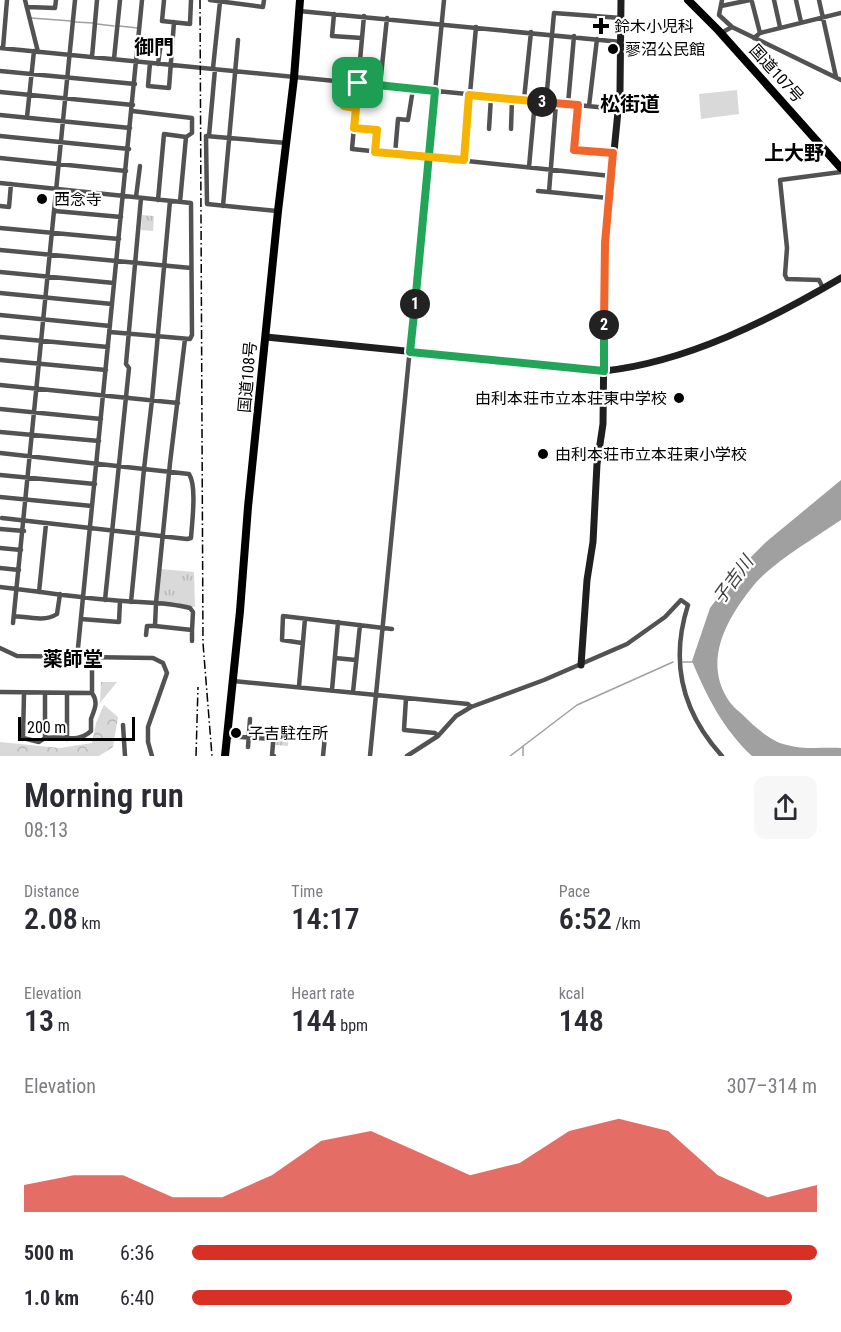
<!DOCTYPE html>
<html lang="en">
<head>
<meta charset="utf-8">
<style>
	:root { --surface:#fff; --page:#f7f7f7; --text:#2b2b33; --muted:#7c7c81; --accent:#d93025 }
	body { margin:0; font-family:"Roboto Condensed","Noto Sans JP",sans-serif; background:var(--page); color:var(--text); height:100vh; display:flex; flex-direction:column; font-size:22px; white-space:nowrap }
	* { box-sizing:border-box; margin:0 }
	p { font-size:20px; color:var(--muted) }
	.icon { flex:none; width:33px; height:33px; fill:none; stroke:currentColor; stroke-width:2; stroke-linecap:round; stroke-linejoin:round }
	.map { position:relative; height:756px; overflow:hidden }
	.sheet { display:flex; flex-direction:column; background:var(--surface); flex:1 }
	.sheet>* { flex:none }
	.scale { position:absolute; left:18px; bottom:15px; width:117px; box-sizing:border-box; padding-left:6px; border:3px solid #000; border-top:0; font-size:16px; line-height:21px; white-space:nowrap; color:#000; -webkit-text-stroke:4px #fff; paint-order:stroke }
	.pin { position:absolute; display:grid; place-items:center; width:51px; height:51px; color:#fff; margin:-26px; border-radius:12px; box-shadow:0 3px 9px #0006 }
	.km { position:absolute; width:30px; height:30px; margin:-15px; border-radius:50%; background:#222; color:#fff; font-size:16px; line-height:30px; text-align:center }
	.round { display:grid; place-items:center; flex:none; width:63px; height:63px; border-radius:12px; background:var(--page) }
	.head { display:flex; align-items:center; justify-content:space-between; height:102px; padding:0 24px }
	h1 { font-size:33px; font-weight:600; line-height:45px }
	.metrics { display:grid; grid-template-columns:repeat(3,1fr); gap:9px; height:102px; padding:6px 24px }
	.metrics div { display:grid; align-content:center }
	.metrics b { font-size:30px; font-weight:600 }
	.metrics small { font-size:16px; font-weight:400 }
	.metrics p { font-size:16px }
	.chart { height:168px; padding:12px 24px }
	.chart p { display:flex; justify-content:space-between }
	.chart svg { width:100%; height:108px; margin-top:6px; fill:var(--accent); opacity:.7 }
	ul { padding:0 24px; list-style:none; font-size:20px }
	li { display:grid; grid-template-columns:96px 72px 1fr; align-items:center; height:45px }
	li i { height:15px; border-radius:8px; background:var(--accent) }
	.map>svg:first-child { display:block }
	.green { fill:#d9d9d9 }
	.forest { fill:url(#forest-crowns) }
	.park { fill:url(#park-tufts) }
	.water { fill:#a0a0a0 }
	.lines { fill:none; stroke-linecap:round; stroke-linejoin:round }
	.stream { stroke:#a0a0a0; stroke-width:1.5 }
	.street { stroke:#525252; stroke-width:4.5 }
	.secondary { stroke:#1f1f1f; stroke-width:7 }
	.highway { stroke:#000; stroke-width:8 }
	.rail { stroke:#000; stroke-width:1.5; stroke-dasharray:9 3 1.5 3; stroke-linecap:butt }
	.split-1-casing { stroke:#fff; stroke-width:12 }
	.split-2-casing { stroke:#fff; stroke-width:12 }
	.split-3-casing { stroke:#fff; stroke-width:12 }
	.split-4-casing { stroke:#fff; stroke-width:12 }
	.split-1 { stroke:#22a559; stroke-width:8 }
	.split-2 { stroke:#22a559; stroke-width:8 }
	.split-3 { stroke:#f0652b; stroke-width:8 }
	.split-4 { stroke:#f5b400; stroke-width:8 }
	.poi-dot { fill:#000; stroke:#fff; stroke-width:2 }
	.labels { text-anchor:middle; stroke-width:4.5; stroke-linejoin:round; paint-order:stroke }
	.poi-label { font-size:16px; fill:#000; stroke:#fff; text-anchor:start }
	.street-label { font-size:16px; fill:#000; stroke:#fff }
	.water-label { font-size:18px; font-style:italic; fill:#414141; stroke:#fff }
	.quarter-label { font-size:20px; font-weight:bold; fill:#000; stroke:#fff }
</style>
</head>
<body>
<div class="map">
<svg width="841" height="756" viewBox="0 0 841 756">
	<defs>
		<pattern id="forest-crowns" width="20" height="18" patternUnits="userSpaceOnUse" patternTransform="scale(1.5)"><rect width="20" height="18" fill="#d9d9d9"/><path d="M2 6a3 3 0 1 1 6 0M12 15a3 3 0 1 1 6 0" fill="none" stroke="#b8b8b8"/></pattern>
		<pattern id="park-tufts" width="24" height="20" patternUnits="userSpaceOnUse" patternTransform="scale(1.5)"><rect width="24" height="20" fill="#d9d9d9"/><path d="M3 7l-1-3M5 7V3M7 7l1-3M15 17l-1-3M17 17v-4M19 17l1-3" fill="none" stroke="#b8b8b8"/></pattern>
	</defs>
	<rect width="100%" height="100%" fill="#fff"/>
	<!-- green -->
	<path class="green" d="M 737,90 L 739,114 L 701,119 L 699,94 Z"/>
	<!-- forest -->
	<path class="forest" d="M 104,705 L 118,717 L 113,747 L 99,756 L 0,756 L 0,742 L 60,748 L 92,743 L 96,723 Z"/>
	<!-- park -->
	<path class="park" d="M 142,215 L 154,216 L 153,231 L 141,230 Z
		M 161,569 L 194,572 L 195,607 L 158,602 Z
		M 101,682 L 117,682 L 100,703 Z
		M 279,733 L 289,734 L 288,746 L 275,745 L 276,734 Z"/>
	<!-- water -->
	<path class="water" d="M 841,480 L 841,520 C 816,537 772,563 754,585 C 727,618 702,661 729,701 C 733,707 740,712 745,717 C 756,728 772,742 787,745 C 804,750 823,747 841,748 L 841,756 L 752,756 C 723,729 707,697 692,661 L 710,608 L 740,568 L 766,542 Z"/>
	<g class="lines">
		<!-- stream -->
		<path class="stream" d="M 31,18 L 71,21
			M 75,22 L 93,23
			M 97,24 L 114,26
			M 119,26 L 138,28
			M 683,662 L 693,662
			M 523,746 L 523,756
			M 510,756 L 577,705 L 673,662"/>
		<!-- street -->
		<path class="street" d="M 25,0 L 38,52
			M 164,0 L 162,21 L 190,24 L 191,0
			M 210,0 L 263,7 L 264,0
			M 722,0 L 719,15 L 732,27
			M 774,0 L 780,27
			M 796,0 L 801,22
			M 819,0 L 836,77
			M 752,2 L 760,33
			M 721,6 L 750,0
			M 27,7 L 55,8 L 56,0
			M 299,11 L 621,42
			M 334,14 L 332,36 L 362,38
			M 364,16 L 352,149 L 611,176
			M 721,33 L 732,27 L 841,80
			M 754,38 L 760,33 L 841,13
			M 0,48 L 618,109
			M 3,48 L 7,0
			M 92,57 L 97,0
			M 114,59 L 120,0
			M 150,63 L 148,86 L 169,88 L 174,22
			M 158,64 L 161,43
			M 213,68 L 220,2
			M 0,71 L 135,84
			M 346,82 L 344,106 L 356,108
			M 380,85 L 387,18
			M 0,92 L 133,105
			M 524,99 L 531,32
			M 546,102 L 554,13 L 621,18
			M 556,103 L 549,192 L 608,198
			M 568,104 L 574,36
			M 578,105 L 574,150 L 613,153
			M 589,106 L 597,39
			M 132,111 L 192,118 L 192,133 L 186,137 L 180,202
			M 0,115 L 130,128
			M 27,117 L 34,51
			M 354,127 L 377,131 L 375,152
			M 489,129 L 491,97
			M 511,129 L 512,99
			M 0,136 L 129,149
			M 209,136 L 215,69
			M 395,154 L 398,119 L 408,120 L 413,89
			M 0,158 L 126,171
			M 464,160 L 476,27
			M 529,167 L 535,101
			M 0,183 L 191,203 L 192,335 L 190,339 L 110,332
			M 538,191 L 549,192
			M 136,197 L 140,166
			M 158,200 L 164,134 L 186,137
			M 0,206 L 9,207 L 11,184
			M 223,206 L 238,40
			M 55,211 L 121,217
			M 277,211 L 207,204 L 206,136 L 287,143
			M 0,228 L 119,239
			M 0,250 L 191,268
			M 0,272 L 114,283
			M 823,288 L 819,280 L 787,279 L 785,275 L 787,248 L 780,180 L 841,172
			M 0,293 L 112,304
			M 0,315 L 110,326
			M 0,337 L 108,347
			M 0,360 L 106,370
			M 0,385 L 178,403
			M 0,409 L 101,419
			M 0,432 L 99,441
			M 0,453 L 189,474 C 197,486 192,522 191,538 L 187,539 L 2,518
			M 0,475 L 95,484
			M 0,497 L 92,506
			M 0,529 L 24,531
			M 0,548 L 21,550
			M 0,568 L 19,570
			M 0,587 C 37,591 74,597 111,600 C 137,603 165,601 190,608 L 193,612 L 192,630 L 155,626 L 156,603 L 170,463 L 185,339
			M 39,592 L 46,524
			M 105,600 L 129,368 L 126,364 L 141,198
			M 131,602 L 144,469 L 152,400 L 170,201
			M 14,616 C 28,617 45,622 57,614 L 60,594
			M 81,619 L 119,622 L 120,601
			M 13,623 L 75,0
			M 192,630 L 192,641
			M 146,635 L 147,626 L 155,626
			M 302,643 L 282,640 L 283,616 L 392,629
			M 0,648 L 17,656 L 153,658 L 163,663 L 167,673 L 148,727 L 148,742 L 152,756
			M 77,658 L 142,0
			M 335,658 L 356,660
			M 233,681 L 468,704 L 471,707
			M 299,686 L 305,619
			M 332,690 L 338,622
			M 0,692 L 92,693 L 92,658
			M 353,692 L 360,625
			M 24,693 L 23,738 L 39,742 L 45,738 L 45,694
			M 406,698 L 404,730 L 435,733 L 438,736
			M 123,725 L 125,756
			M 226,736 L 273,739
			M 45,738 C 62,735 77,744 91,731 C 91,730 91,720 91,719 C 94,710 99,703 92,693
			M 67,739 L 67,694
			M 248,747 L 250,719
			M 274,756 L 272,756 L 274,730 L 325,736 L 323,756
			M 370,756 L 444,0
			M 407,756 L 438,736 L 456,716 L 471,707 L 544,680 L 627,644 L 665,617 L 681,600 L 688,605 C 670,661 682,712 722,756"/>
		<!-- secondary -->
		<path class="secondary" d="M 266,337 L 604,371 C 687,362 770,320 841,278
			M 581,665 L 587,580 L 593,542 L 597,464 L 603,424 L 605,243 L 620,91 L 621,0"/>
		<!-- highway -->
		<path class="highway" d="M 688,0 L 718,30 L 841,168
			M 225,756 L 240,611 L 248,507 L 278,211 L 294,78 L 300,0"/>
		<!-- rail -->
		<path class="rail" d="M 200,0 L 203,643 L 212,756
			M 196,756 L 198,687"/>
	</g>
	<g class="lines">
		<!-- split-1 casing -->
		<g class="split-1-casing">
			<path id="split-1" d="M 358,83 L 435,91 L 415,304"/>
		</g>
		<!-- split-2 casing -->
		<g class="split-2-casing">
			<path id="split-2" d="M 415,304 L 410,352 L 604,371 L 604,325"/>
		</g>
		<!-- split-3 casing -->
		<g class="split-3-casing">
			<path id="split-3" d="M 542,102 L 578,105 L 574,150 L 613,153 L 605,243 L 604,325"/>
		</g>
		<!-- split-4 casing -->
		<g class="split-4-casing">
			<path id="split-4" d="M 358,83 L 346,82 L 344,106 L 356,108 L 354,128 L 377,130 L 375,152 L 464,160 L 469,95 L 542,102"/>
		</g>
		<!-- split-1 -->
		<use href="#split-1" class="split-1"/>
		<!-- split-2 -->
		<use href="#split-2" class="split-2"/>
		<!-- split-3 -->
		<use href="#split-3" class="split-3"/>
		<!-- split-4 -->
		<use href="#split-4" class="split-4"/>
	</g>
	<!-- markers -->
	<g class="poi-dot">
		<path d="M598 17h6v6h6v6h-6v6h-6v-6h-6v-6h6z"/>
		<circle cx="613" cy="49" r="6"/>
		<circle cx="42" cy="199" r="6"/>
		<circle cx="679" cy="398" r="6"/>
		<circle cx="543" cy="454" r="6"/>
		<circle cx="236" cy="733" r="6"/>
	</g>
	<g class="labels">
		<!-- poi labels -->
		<g class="poi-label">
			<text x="614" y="32">鈴木小児科</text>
			<text x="625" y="55">蓼沼公民館</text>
			<text x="54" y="205">西念寺</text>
			<text x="667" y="404" text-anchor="end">由利本荘市立本荘東中学校</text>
			<text x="555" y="460">由利本荘市立本荘東小学校</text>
			<text x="248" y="739">子吉駐在所</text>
		</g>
		<!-- street labels -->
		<g class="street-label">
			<text transform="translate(777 73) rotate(48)" y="6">国道107号</text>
			<text transform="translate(247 377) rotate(-85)" y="6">国道108号</text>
		</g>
		<!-- water labels -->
		<g class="water-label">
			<text transform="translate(733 580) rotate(-54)" y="6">子吉川</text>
		</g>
		<!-- quarter labels -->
		<g class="quarter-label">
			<text x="154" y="54">御門</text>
			<text x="630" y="111">松街道</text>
			<text x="794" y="160">上大野</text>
			<text x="73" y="666">薬師堂</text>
		</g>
	</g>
</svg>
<div class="scale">200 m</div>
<div class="pin" style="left:358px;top:83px;background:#1e9e55"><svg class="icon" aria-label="arrive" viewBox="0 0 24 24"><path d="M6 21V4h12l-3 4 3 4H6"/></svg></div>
<b class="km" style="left:415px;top:304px">1</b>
<b class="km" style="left:604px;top:325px">2</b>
<b class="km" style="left:542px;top:102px">3</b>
</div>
<section class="sheet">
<div class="head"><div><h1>Morning run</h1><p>08:13</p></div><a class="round"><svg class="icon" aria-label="share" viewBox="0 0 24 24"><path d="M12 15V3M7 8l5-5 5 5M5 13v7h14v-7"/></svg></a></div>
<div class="metrics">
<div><p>Distance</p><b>2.08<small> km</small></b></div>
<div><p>Time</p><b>14:17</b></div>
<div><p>Pace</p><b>6:52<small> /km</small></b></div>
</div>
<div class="metrics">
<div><p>Elevation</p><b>13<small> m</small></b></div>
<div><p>Heart rate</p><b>144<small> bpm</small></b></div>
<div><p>kcal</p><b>148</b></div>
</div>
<div class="chart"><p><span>Elevation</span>307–314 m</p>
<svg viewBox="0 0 160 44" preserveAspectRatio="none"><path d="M0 44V33L10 29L20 29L30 38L40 38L50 29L60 15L70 11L80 20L90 29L100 24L110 11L120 6L130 11L140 29L150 38L160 33V44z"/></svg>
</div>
<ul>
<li><b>500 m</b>6:36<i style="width:100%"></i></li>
<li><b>1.0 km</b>6:40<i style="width:96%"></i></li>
</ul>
</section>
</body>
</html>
